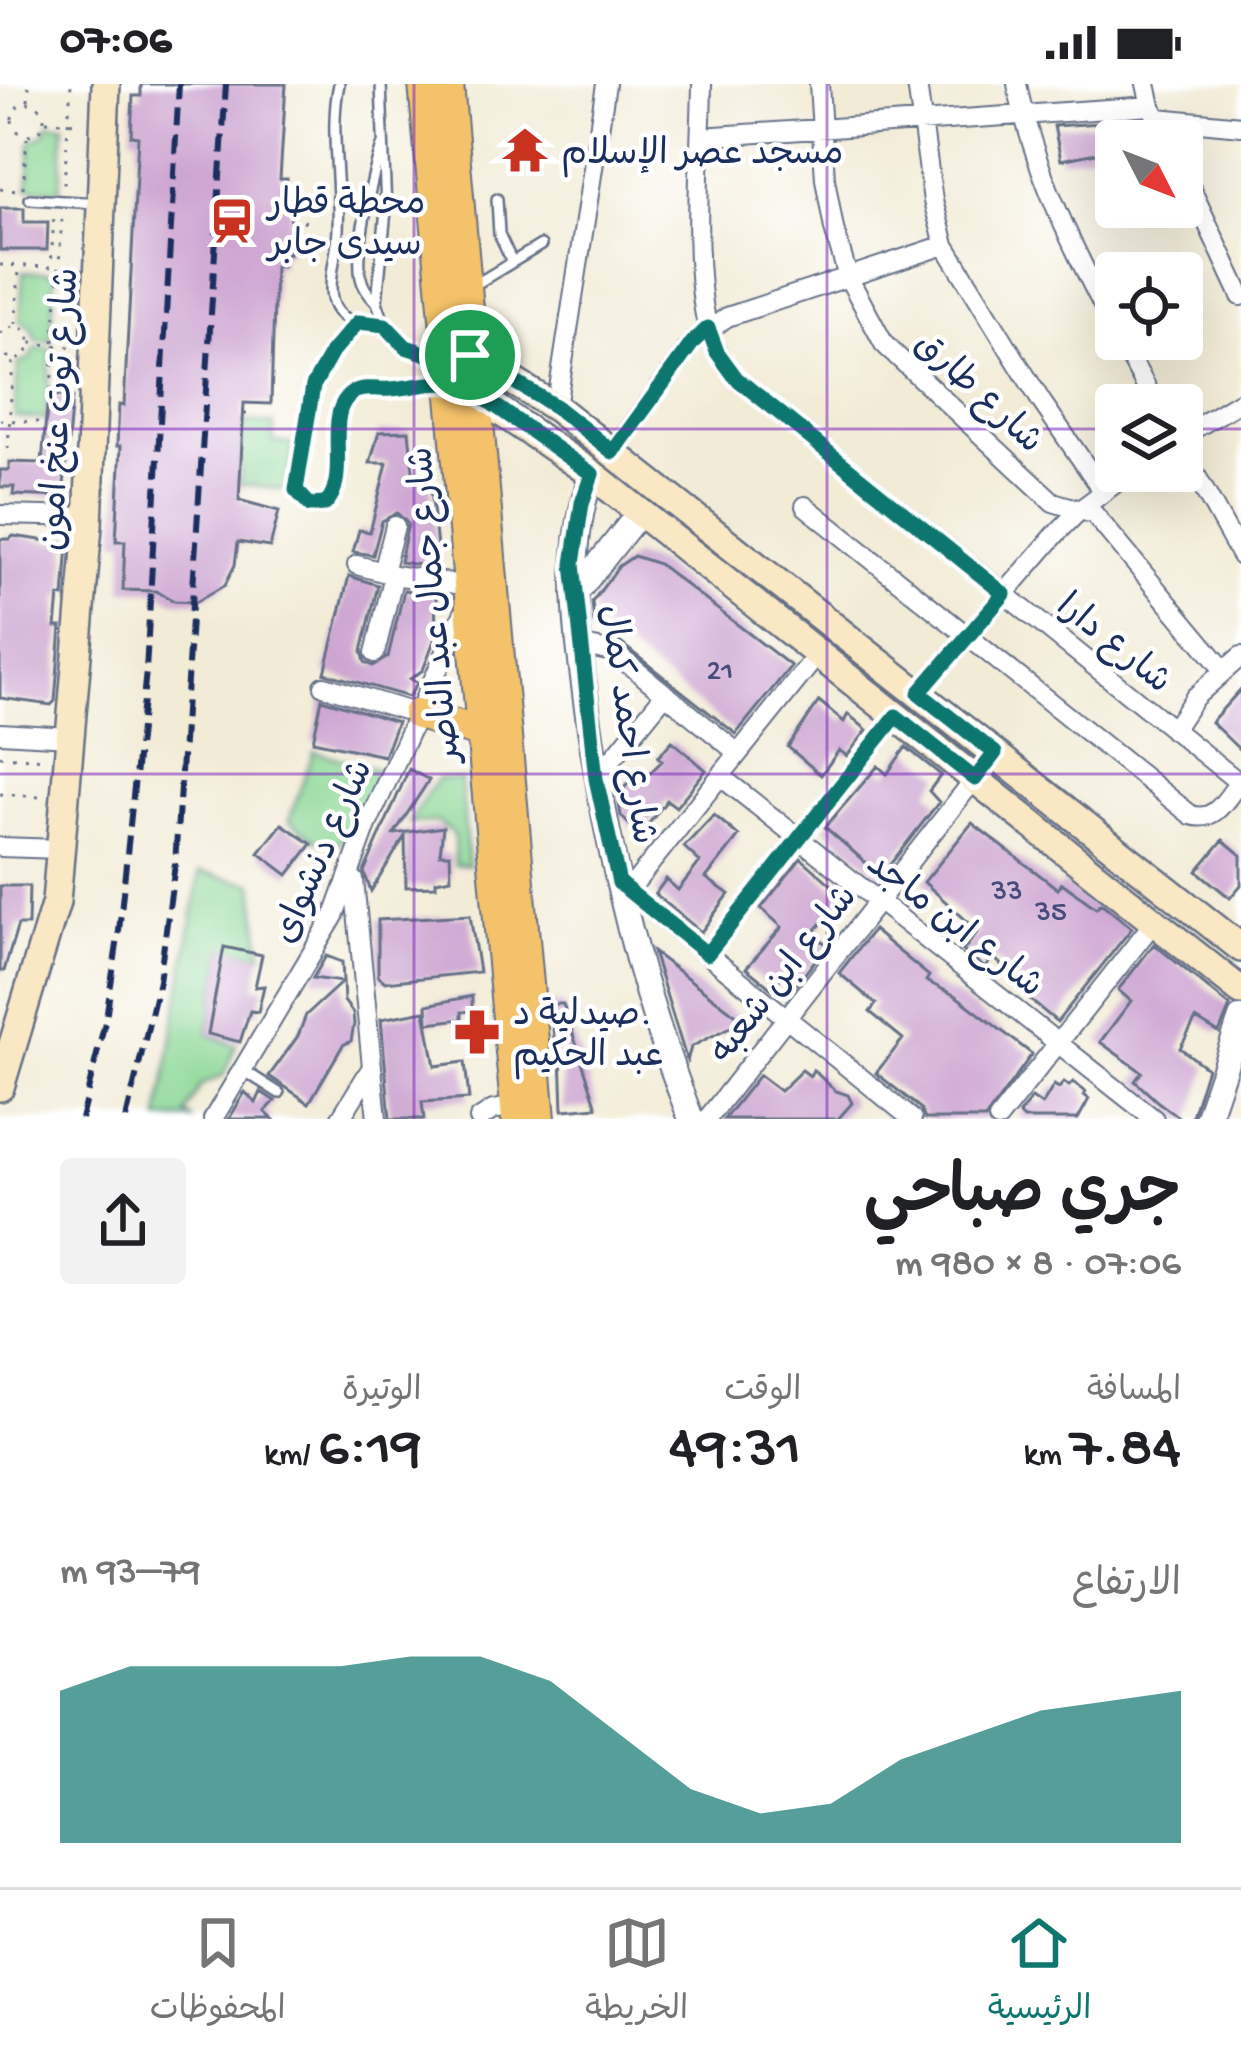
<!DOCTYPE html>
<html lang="ar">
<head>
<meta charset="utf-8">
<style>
	:root { --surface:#fff; --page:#f2f2f2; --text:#202124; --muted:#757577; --line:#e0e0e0; --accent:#0f766e }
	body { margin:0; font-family:"Gochi Hand","Playpen Sans Arabic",sans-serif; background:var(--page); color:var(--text); direction:rtl; height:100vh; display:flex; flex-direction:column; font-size:45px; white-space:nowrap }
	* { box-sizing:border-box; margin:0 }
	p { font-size:39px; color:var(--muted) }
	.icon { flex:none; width:66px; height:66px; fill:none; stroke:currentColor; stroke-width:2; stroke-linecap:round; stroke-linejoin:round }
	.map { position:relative; height:1035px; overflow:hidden; direction:ltr }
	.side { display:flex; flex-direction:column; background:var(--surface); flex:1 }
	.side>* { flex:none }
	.needle { width:78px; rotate:132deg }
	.tools { position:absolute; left:1095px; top:36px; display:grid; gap:24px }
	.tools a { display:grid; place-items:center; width:108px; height:108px; border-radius:12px; background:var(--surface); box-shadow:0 12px 48px #0002; font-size:60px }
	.pin { position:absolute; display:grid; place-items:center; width:102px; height:102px; color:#fff; margin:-51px; border:6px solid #fff; border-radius:50%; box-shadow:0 3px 12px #0007 }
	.round { display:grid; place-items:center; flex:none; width:126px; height:126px; border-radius:12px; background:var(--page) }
	.head { display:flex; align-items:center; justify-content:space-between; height:204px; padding:0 60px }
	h1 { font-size:66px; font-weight:600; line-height:90px }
	.metrics { display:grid; grid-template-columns:repeat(3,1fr); gap:18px; height:204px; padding:12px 60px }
	.metrics div { display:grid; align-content:center }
	.metrics b { font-size:60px; font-weight:600 }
	.metrics small { font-size:33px; font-weight:400 }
	.metrics p { font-size:33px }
	.chart { height:336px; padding:24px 60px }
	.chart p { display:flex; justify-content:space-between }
	.chart svg { width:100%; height:216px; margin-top:12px; fill:var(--accent); opacity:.7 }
	.status { display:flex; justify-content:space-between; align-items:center; height:84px; padding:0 60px; background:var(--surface); direction:ltr }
	.status svg { height:33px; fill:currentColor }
	.tabs { display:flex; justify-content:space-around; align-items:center; height:168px; border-top:3px solid var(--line); background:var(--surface); font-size:33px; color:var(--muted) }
	.tabs a { display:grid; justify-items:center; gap:6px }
	.tabs .selected { color:var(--accent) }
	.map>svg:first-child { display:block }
	.green { fill:#8bd795; stroke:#53837a; stroke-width:3 }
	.building { fill:#cca4d0 }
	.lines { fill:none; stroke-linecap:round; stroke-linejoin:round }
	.service-casing { stroke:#667188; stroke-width:14 }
	.minor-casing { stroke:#667188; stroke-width:22 }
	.tertiary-casing { stroke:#667188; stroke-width:28 }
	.secondary-casing { stroke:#667188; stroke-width:32 }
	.primary-casing { stroke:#667188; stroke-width:34 }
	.path { stroke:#667188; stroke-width:3; stroke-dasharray:3 9; stroke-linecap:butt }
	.service { stroke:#fff; stroke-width:9 }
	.minor { stroke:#fff; stroke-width:18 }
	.tertiary { stroke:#fff; stroke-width:24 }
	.secondary { stroke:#fae7c3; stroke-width:27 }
	.primary { stroke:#f3c26a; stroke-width:30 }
	.rail { stroke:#1b2f5e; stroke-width:6; stroke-dasharray:18 9; stroke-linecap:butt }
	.route-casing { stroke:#fff; stroke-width:24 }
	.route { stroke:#0f766e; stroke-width:15 }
	.grid { fill:none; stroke:#7b2cbf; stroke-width:3; stroke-opacity:0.55 }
	.labels { text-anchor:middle; stroke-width:9; stroke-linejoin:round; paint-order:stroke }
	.number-label { font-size:30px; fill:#474c7a }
	.poi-label { font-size:36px; fill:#1b2f5e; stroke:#fff; text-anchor:start }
	.street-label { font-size:36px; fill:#1b2f5e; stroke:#fff }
</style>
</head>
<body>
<div class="status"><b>07:06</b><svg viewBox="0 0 49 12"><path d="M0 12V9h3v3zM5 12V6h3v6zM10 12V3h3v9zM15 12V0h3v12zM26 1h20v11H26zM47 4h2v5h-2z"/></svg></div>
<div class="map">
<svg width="1241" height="1035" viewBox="0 0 1241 1035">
	<rect width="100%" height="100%" fill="#fff"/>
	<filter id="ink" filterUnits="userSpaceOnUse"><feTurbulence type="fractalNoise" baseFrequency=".00833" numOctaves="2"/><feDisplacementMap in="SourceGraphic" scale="24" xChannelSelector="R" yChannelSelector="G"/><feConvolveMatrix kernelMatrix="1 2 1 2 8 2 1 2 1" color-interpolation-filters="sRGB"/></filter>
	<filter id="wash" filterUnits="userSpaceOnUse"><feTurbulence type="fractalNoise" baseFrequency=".004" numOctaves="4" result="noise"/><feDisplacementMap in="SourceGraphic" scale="48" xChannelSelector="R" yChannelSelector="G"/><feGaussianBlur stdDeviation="2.7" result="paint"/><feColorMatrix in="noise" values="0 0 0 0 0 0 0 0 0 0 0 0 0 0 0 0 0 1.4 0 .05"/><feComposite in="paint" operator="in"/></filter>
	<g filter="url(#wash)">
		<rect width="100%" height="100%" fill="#f2ebd5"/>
		<!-- green -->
		<path class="green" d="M 49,40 L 64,41 L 60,106 L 28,104 L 31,57 L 43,51 Z
			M 23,188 L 55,189 L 51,257 L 37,256 L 32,244 L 20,237 Z
			M 36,264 L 51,265 L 46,335 L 15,333 L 18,280 L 29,275 Z
			M 243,338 L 274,340 L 273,358 L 293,360 L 287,406 L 240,400 Z
			M 314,667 L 382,687 L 338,761 L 316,756 L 289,736 Z
			M 437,695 L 461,696 L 468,781 L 455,781 L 454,750 L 438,738 L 409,739 Z
			M 200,788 L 254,800 L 262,871 L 224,864 L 208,950 L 236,962 L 223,992 L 201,1001 L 186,1030 L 192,1035 L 159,1035 Z"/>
		<g id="blocks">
			<!-- building -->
			<path class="building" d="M 141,0 L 286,0 L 280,95 L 287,95 L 286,106 L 292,106 L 289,170 L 282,169 L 282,182 L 275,182 L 271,320 L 244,319 L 239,416 L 279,427 L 270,463 L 238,458 L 235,481 L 225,501 L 196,518 L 174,517 L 156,507 L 123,506 L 125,457 L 116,457 L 121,362 L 117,362 L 118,341 L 119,321 L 124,322 L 138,53 L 131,52 L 133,12 L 141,12 Z
				M 1101,39 L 1106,67 L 1061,76 L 1054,42 Z
				M 0,124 L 24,124 L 24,138 L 48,138 L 47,166 L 0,166 Z
				M 48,311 L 72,313 L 63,413 L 13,411 L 14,403 L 0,403 L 0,386 L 9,386 L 9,378 L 42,379 Z
				M 409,347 L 414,398 L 428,398 L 431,404 L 439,484 L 400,478 L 408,440 L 397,429 L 382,437 L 373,471 L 353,468 L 359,446 L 370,448 L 387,379 L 370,379 L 379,348 Z
				M 13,452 L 68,460 L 64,513 L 59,512 L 56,543 L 61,543 L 55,617 L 51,621 L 0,614 L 0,455 L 10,455 Z
				M 634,472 L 659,480 L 791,582 L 736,650 L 594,538 L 592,518 L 619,482 Z
				M 349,492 L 378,501 L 362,567 L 365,578 L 373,582 L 388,573 L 404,506 L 436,511 L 435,554 L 423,586 L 410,595 L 417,599 L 409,613 L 325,589 Z
				M 1241,605 L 1241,667 L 1211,638 Z
				M 322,615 L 397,638 L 384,672 L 313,657 Z
				M 819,617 L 844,638 L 848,630 L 867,646 L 847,672 L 839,666 L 821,691 L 788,663 Z
				M 672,657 L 706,686 L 676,723 L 667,716 L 640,751 L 621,732 L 618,712 L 636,689 L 645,694 L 662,677 L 658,673 Z
				M 906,663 L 941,691 L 929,707 L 939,718 L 881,792 L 825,743 L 878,682 L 887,690 Z
				M 409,685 L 429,696 L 394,750 L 443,743 L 440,770 L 450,770 L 451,794 L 436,797 L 436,802 L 406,803 L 405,752 L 371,807 L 364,788 Z
				M 714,731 L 739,752 L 706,794 L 729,810 L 701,848 L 655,810 L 666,795 L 678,806 L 700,778 L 684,763 Z
				M 972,739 L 1058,805 L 1062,799 L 1096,824 L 1101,819 L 1132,844 L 1057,938 L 1024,911 L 1034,898 L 1010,897 L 1009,888 L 993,873 L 985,884 L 963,867 L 978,847 L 924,798 Z
				M 282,740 L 312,760 L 288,791 L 259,769 Z
				M 1223,756 L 1241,771 L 1241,801 L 1230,814 L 1197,787 Z
				M 801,774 L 845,813 L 813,849 L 827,861 L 796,901 L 783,889 L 773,906 L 746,884 L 782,843 L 761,824 Z
				M 0,802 L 29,802 L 28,841 L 18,841 L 4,887 L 0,887 Z
				M 470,831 L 479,888 L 385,898 L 378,892 L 378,836 Z
				M 873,846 L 929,892 L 926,897 L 956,912 L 1032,970 L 985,1035 L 925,1035 L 920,1024 L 876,989 L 903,955 L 870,928 L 876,920 L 839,889 Z
				M 1154,860 L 1230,922 L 1219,949 L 1196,935 L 1180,964 L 1207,984 L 1191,1035 L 1181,1035 L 1158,1018 L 1135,997 L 1142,988 L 1100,958 L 1131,917 L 1118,906 Z
				M 224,863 L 262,871 L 255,903 L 264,902 L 258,928 L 250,927 L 240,958 L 208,950 Z
				M 653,868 L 743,936 L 691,963 L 687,977 Z
				M 326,872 L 342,878 L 344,917 L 353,929 L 354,940 L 351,957 L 343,961 L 309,1019 L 269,992 L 298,952 L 306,931 L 342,898 L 313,894 Z
				M 472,912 L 472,927 L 462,928 L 462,935 L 428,939 L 427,921 Z
				M 550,920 L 563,920 L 597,1023 L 563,1026 L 561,970 L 556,970 Z
				M 425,927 L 435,982 L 465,978 L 469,1015 L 422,1018 L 424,1035 L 390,1035 L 381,935 Z
				M 802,986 L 810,992 L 813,986 L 836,1007 L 848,1011 L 852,1019 L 838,1035 L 724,1035 L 759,991 L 780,1007 Z
				M 1064,998 L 1069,1002 L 1073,998 L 1086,1008 L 1084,1011 L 1089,1015 L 1078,1035 L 1024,1035 L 1019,1030 L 1032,1014 L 1042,1021 L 1054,1001 L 1059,1004 Z
				M 245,1008 L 256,1019 L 261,1008 L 275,1017 L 265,1028 L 273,1035 L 229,1035 Z"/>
		</g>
	</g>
	<g filter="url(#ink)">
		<use href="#blocks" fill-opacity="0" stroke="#667188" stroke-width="3"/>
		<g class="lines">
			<!-- service casing -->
			<g class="service-casing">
				<path id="service" d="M 339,0 C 328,50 343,106 337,159 C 335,177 326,206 335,223 C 344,241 368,239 385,241
					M 381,0 L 386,126 L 377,218 L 385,241 L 398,257 L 443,275
					M 30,115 L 96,119
					M 497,115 L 499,150 L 512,178
					M 471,203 L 541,161
					M 376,218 C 369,211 363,204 361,194 C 355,164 372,92 382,62
					M 358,238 C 346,252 332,266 322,282 C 308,306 288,397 304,418 L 325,420 L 336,403 L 340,330 L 349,311 L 363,305 L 443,297
					M 243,986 L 279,1009"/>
			</g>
			<!-- minor casing -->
			<g class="minor-casing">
				<path id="minor" d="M 702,0 C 701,71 691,178 708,245 C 713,264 725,279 736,294 L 1241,700
					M 819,0 L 825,95 L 834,145 L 848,193 L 884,260 L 1053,418 L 1094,430 L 1223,585
					M 917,0 L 933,117 L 945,161 L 1041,317 L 1103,407
					M 1017,0 C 1033,86 1076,170 1116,247
					M 1146,0 L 1151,22 L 1169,57
					M 1158,34 L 1241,42
					M 701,53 L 1151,22
					M 1182,85 L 1241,212
					M 1120,255 L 1156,321
					M 556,324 L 606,0
					M 1182,352 L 1241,317
					M 1182,366 L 1241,472
					M 613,367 L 693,258 L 727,233 L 945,161
					M 805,422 L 1191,731 C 1215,739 1226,715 1239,698
					M 0,431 L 88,433
					M 357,481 L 394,491 L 469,502
					M 383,488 L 395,442
					M 579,561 L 608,567 L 621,574 L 738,669
					M 375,569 L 394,491
					M 324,602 L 418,630
					M 919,609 L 1056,450 L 1081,425 L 1132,387
					M 1173,646 L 1195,613 L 1241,572
					M 0,649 L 70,653
					M 720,692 L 1154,1035
					M 596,695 L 665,610
					M 0,763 L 60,765
					M 354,796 L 377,1035
					M 619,799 L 912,1035
					M 629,806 L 818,570
					M 707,870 L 896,632
					M 213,1035 L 334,832 L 367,741 L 466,524
					M 340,1035 L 372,983
					M 479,1035 L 493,1026 L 516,1022
					M 707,1035 L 995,669
					M 998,1035 L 1154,838"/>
			</g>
			<!-- tertiary casing -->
			<g class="tertiary-casing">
				<path id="tertiary" d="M 592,390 C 565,465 576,539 586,617 C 605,760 638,900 691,1035
					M 575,510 L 640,428
					M 1207,1035 L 1241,934"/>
			</g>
			<!-- secondary casing -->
			<g class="secondary-casing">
				<path id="secondary" d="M 459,264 L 556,324 L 1241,864
					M 463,302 L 592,390 L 1241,907
					M 0,1003 L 56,818 L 88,442 L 106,0"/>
			</g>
			<!-- primary casing -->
			<g class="primary-casing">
				<path id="primary" d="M 424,0 L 517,1035
					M 448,0 L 540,1035
					M 418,630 L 480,648"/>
			</g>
			<!-- path -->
			<path class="path" d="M 28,17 L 29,0
				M12 35a16 16 0 1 1 32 0a16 16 0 1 1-32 0Z
				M 46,37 L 79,39
				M 64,100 L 71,0
				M 23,104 L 27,54
				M 0,105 L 20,106
				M 291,136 L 311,138
				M 0,181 L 51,183 L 54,131
				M 16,240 L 19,184
				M 0,250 C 39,219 39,299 0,268
				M 31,259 L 70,263
				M 51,306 L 62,134
				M 244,330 L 252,330
				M 0,336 L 38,338
				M 8,365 L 13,276
				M 0,672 L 46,675
				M 0,710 L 40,713"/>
			<!-- service -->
			<use href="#service" class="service"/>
			<!-- minor -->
			<use href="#minor" class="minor"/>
			<!-- tertiary -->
			<use href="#tertiary" class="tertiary"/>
			<!-- secondary -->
			<use href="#secondary" class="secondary"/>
			<!-- primary -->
			<use href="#primary" class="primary"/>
			<!-- rail -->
			<path class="rail" d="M 81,1035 L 106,934 L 119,847 L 146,587 L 179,0
				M 126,1035 L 159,897 L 175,780 L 226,0"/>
		</g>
	</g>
	<g class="lines" filter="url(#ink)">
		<!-- route casing -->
		<g class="route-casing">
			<path id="route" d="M 470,271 L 473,306 C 438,293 426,302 391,305 C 379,306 365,302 354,308 C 320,327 353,394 325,420 L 310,421 L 296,406 L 313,302 L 332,268 L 358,238 L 385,241 L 406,263 L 449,277 L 451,298 L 473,306 L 592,390 L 582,419 L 573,480 L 596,695 L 619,799 L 707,870 L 896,632 L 975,695 L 995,669 L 919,609 L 1004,510 L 736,294 L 717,268 L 708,244 L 693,258 L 613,368 L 556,323 L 470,271"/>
		</g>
		<!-- route -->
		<use href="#route" class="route"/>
	</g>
	<!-- grid -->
	<path class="grid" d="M 414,0 L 414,1035M 827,0 L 827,1035M 0,345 L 1116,345M 1182,345 L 1241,345M 0,690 L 1241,690"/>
	<!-- icons -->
	<defs>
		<g id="temple-bare" transform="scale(3.6)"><path d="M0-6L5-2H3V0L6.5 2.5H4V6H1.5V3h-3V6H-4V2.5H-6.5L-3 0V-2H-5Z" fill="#c8321e" stroke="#fff" stroke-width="2.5" paint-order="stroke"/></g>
		<g id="station-bare" transform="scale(3.6)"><path d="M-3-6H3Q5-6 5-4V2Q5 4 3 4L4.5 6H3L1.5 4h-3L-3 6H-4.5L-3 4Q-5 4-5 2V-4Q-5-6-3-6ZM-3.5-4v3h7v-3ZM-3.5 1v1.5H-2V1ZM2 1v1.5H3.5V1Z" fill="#c8321e" stroke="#fff" stroke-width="2.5" paint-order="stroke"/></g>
		<g id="pharmacy-bare" transform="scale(3.6)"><path d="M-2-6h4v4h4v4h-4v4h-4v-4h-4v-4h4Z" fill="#c8321e" stroke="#fff" stroke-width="2.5" paint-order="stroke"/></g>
	</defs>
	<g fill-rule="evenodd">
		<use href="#temple-bare" x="525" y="66"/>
		<use href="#station-bare" x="232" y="137"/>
		<use href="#pharmacy-bare" x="477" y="948"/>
	</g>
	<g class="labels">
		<!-- number labels -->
		<g class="number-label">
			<text x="720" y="595">21</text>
			<text x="1007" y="815">33</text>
			<text x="1051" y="836">35</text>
		</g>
		<!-- poi labels -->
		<g class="poi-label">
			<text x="561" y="79">مسجد عصر الإسلام</text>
			<text x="268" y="129">محطة قطار<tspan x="268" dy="41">سيدى جابر</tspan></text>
			<text x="513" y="940">صيدلية د.<tspan x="513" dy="41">عبد الحكيم</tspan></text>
		</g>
		<!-- street labels -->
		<g class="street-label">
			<text transform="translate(981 306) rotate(43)" y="13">شارع طارق</text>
			<text transform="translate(56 325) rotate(-87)" y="13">شارع توت عنخ امون</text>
			<text transform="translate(431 521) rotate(-95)" y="13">شارع جمال عبد الناصر</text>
			<text transform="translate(1116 557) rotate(39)" y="13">شارع دارا</text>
			<text transform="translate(631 640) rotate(82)" y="13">شارع احمد كمال</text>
			<text transform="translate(320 766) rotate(-66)" y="13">شارع دنشواى</text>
			<text transform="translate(957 838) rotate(38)" y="13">شارع ابن ماجد</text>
			<text transform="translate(781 888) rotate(-52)" y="13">شارع ابن شعبه</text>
		</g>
	</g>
</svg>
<div class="tools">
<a><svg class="needle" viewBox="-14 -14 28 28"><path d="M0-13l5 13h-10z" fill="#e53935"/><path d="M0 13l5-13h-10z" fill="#757577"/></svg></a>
<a><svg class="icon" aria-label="locate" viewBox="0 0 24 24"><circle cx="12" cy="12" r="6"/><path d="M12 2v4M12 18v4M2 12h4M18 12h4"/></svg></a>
<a><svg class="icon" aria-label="layers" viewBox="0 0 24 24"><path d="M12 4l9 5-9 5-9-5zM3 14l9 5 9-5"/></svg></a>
</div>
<div class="pin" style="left:470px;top:271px;background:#1e9e55"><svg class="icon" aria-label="arrive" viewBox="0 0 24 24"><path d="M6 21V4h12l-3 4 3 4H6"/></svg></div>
</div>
<section class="side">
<div class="head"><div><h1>جري صباحي</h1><p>07:06 · 8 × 980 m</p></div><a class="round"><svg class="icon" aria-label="share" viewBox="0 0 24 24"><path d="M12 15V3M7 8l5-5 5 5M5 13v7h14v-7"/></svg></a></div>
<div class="metrics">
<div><p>المسافة</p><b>7.84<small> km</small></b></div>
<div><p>الوقت</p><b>49:31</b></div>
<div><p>الوتيرة</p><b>6:19<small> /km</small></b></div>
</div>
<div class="chart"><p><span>الارتفاع</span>79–93 m</p>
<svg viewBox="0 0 160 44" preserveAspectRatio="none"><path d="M0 44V13L10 8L20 8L30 8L40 8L50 6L60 6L70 11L80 22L90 33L100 38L110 36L120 27L130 22L140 17L150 15L160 13V44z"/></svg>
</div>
</section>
<nav class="tabs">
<a class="selected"><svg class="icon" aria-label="home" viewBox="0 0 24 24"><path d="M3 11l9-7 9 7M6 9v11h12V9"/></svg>الرئيسية</a>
<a><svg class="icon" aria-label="map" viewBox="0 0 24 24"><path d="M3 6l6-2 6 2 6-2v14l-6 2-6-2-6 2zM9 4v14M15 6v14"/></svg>الخريطة</a>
<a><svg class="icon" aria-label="saved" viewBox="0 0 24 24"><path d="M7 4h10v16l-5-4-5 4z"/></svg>المحفوظات</a>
</nav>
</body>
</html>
